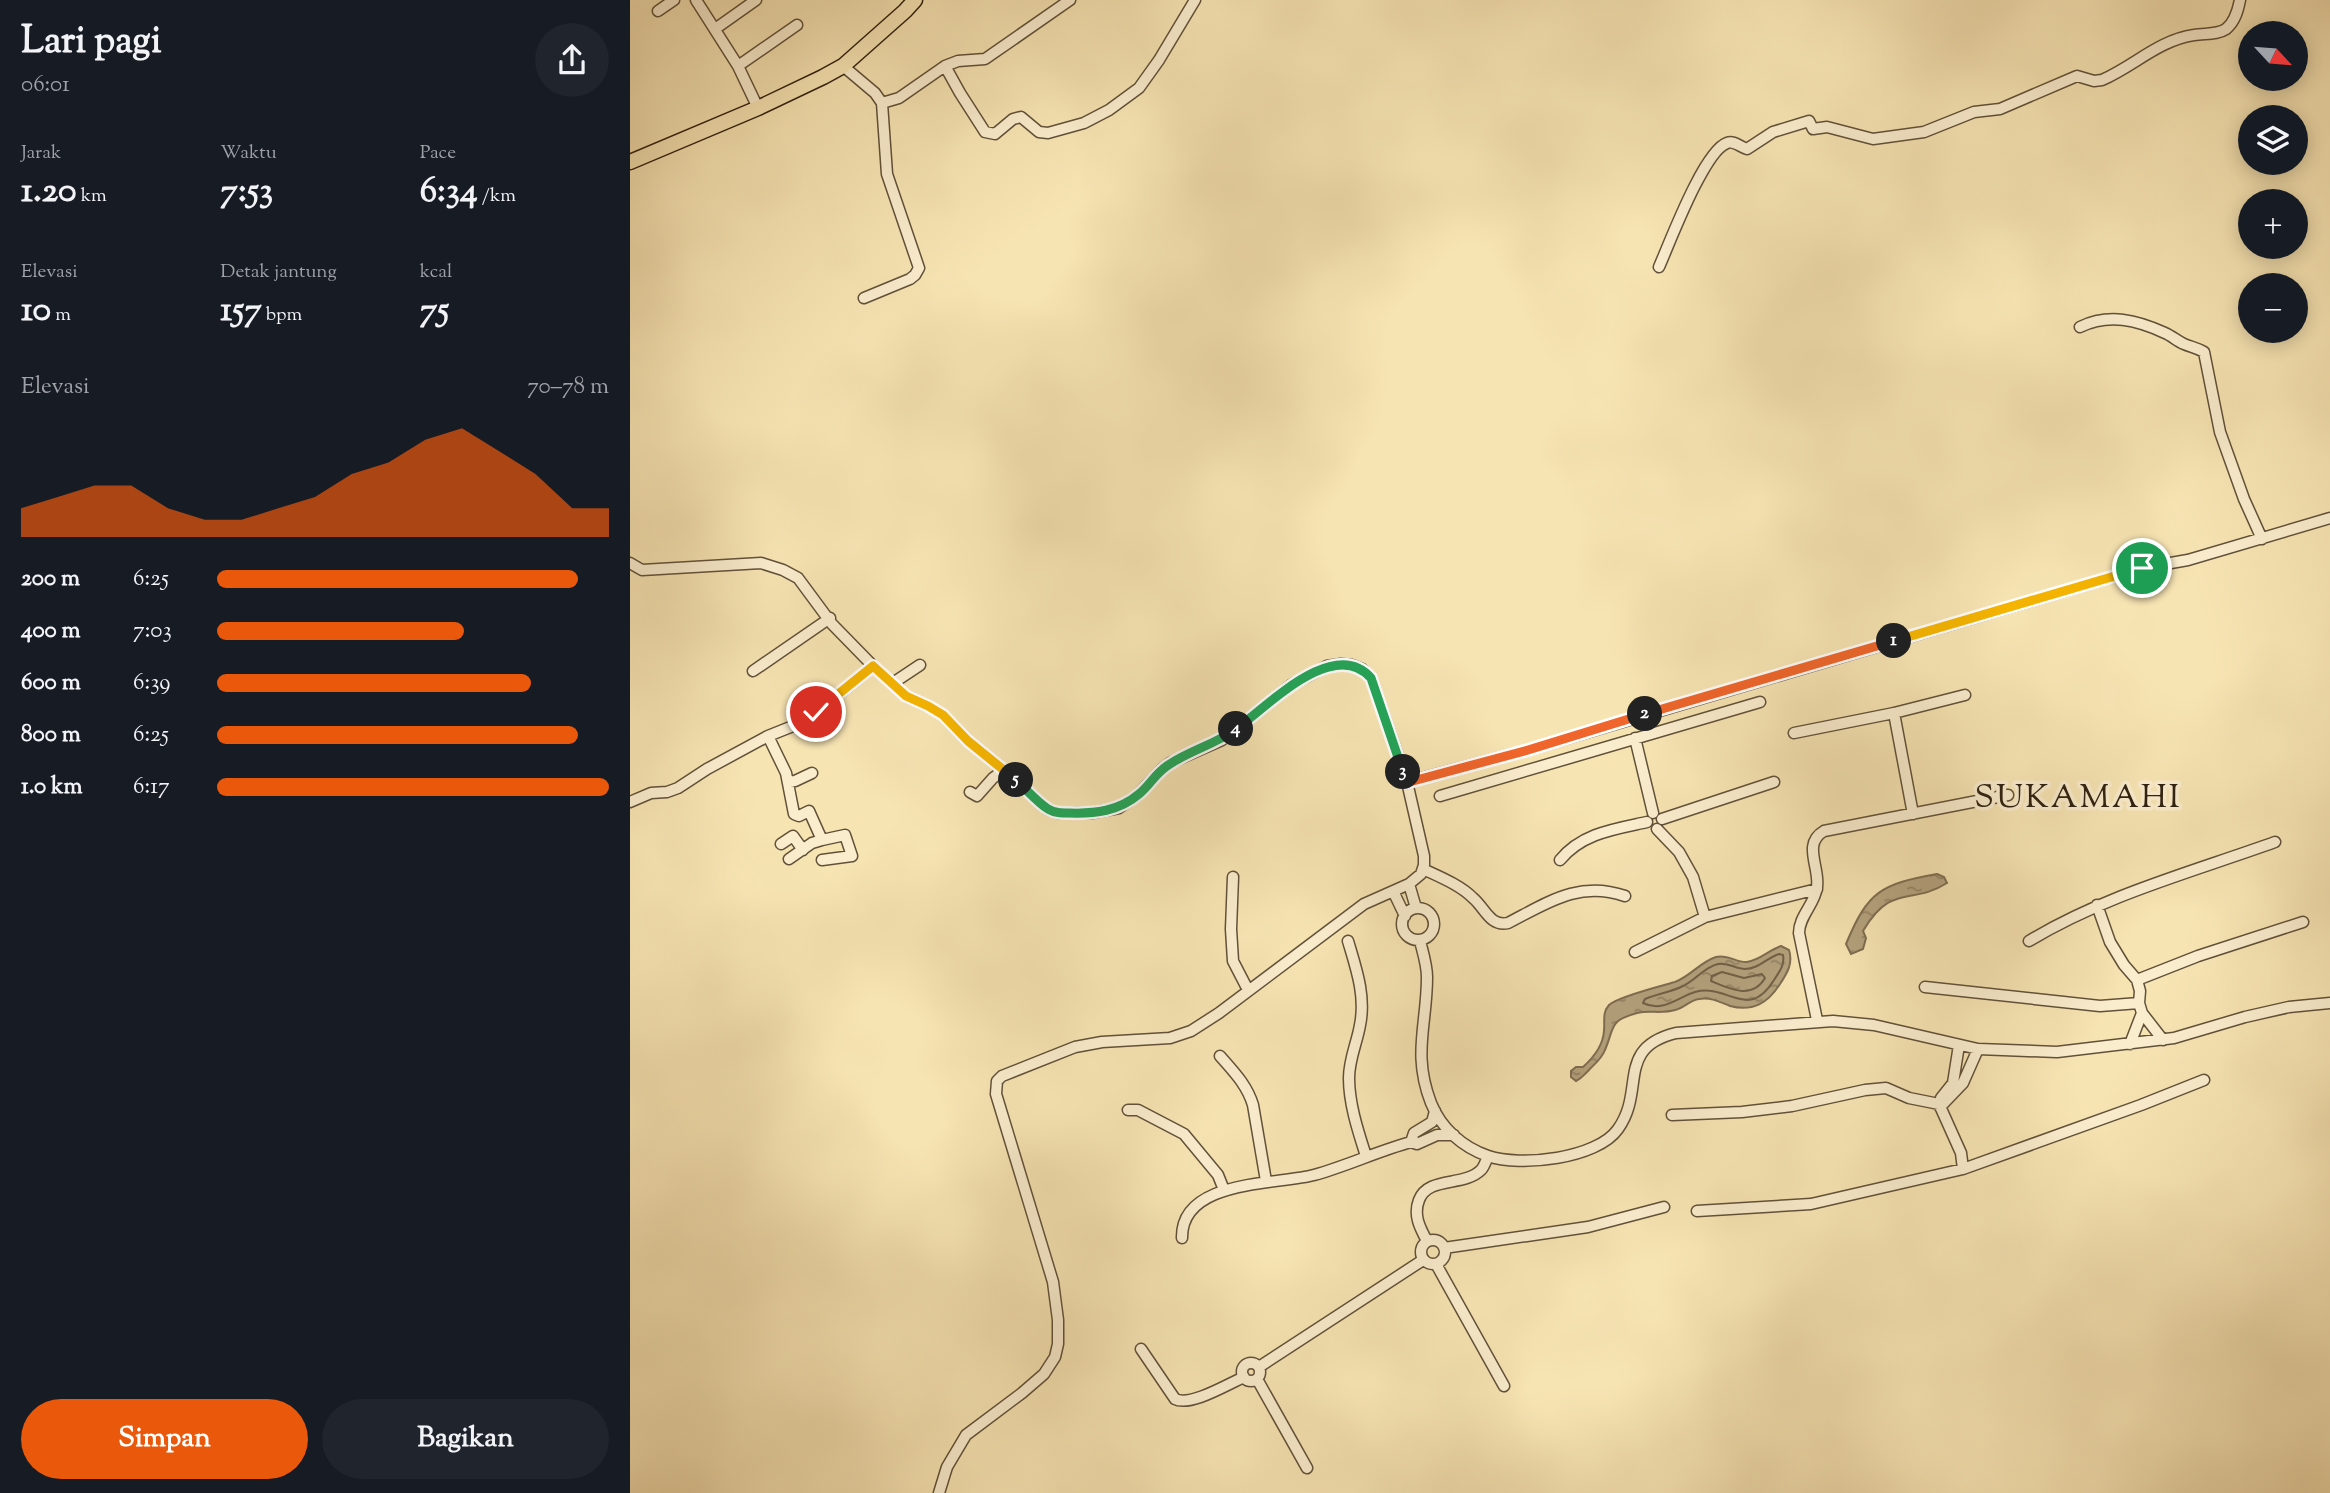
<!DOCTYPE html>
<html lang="id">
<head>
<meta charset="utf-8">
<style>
	:root { --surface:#171b24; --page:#20242c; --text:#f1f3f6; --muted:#9ea1a6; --accent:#ea580c }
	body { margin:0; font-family:"Sorts Mill Goudy",serif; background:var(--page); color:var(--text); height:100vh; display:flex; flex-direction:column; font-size:26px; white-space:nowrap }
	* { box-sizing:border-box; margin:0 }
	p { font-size:23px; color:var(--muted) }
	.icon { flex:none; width:38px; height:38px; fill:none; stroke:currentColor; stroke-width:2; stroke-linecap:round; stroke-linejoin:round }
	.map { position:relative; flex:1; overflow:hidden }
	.panel { display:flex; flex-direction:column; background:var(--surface); width:630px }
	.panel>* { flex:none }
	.needle { width:46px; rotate:116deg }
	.fabs { position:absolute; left:1608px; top:21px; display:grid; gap:14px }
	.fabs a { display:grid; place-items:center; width:70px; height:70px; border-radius:50%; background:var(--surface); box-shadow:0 4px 18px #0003; font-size:35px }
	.pin { position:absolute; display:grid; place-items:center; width:60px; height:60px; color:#fff; margin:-30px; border:4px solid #fff; border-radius:50%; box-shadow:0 2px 7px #0007 }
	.km { position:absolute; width:35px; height:35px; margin:-18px; border-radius:50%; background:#222; color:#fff; font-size:19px; line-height:35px; text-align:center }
	.round { display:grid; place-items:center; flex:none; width:74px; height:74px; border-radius:37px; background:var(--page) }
	.overview { display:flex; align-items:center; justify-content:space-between; height:119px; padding:0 21px }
	h1 { font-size:38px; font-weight:800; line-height:52px }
	.metrics { display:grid; grid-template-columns:repeat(3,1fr); gap:10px; height:119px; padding:7px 21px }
	.metrics div { display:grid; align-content:center }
	.metrics b { font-size:35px; font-weight:800 }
	.metrics small { font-size:19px; font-weight:400 }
	.metrics p { font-size:19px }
	.chart { height:196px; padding:14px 21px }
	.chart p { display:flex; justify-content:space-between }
	.chart svg { width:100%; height:126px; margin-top:7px; fill:var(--accent); opacity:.7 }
	.button { display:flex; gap:14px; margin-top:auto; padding:14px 21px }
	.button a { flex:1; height:80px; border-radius:42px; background:var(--accent); color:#fff; font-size:28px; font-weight:800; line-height:80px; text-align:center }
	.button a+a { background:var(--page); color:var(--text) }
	ul { padding:0 21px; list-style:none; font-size:23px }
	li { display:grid; grid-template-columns:112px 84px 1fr; align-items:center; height:52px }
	li i { height:18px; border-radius:9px; background:var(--accent) }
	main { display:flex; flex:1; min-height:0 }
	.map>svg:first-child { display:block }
	.water { fill:url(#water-ripples); stroke:#7e6d51; stroke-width:2 }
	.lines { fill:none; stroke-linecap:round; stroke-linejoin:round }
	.shore { stroke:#716046; stroke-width:2 }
	.minor-casing { stroke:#615139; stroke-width:13 }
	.major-casing { stroke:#2f2010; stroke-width:17 }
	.minor { stroke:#faedce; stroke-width:10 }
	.major { stroke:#f7e4b3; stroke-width:14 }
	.split-1-casing { stroke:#fff; stroke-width:14 }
	.split-2-casing { stroke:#fff; stroke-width:14 }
	.split-3-casing { stroke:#fff; stroke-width:14 }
	.split-4-casing { stroke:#fff; stroke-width:14 }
	.split-5-casing { stroke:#fff; stroke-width:14 }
	.split-6-casing { stroke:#fff; stroke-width:14 }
	.split-1 { stroke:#f5b400; stroke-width:9 }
	.split-2 { stroke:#f0652b; stroke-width:9 }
	.split-3 { stroke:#f0652b; stroke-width:9 }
	.split-4 { stroke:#22a559; stroke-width:9 }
	.split-5 { stroke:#22a559; stroke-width:9 }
	.split-6 { stroke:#f5b400; stroke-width:9 }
	.labels { text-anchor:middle; stroke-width:7; stroke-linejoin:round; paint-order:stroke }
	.quarter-label { font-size:33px; letter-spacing:2px; fill:#2f2010; stroke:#faedce }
</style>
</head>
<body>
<main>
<section class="panel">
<div class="overview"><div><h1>Lari pagi</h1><p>06:01</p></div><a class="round"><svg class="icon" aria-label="share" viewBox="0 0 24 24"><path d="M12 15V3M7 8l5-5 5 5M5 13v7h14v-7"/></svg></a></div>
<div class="metrics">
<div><p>Jarak</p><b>1.20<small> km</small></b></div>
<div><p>Waktu</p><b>7:53</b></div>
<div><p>Pace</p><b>6:34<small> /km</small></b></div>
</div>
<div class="metrics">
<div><p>Elevasi</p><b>10<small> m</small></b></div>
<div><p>Detak jantung</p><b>157<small> bpm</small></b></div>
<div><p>kcal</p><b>75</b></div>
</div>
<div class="chart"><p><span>Elevasi</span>70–78 m</p>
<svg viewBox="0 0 160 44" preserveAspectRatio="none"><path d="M0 44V34L10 30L20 26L30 26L40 34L50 38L60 38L70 34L80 30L90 22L100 18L110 10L120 6L130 14L140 22L150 34L160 34V44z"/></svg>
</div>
<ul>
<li><b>200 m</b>6:25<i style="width:92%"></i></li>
<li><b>400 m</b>7:03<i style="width:63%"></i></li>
<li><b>600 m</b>6:39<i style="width:80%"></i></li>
<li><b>800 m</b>6:25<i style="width:92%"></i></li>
<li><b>1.0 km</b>6:17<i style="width:100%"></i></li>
</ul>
<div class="button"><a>Simpan</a><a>Bagikan</a></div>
</section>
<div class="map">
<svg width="1700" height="1493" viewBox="0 0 1700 1493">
	<defs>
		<pattern id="water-ripples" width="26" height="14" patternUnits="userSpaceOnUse" patternTransform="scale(1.75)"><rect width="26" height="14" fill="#b3a17c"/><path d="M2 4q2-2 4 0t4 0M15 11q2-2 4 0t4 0" fill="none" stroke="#928364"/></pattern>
	</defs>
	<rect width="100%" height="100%" fill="#f7e4b3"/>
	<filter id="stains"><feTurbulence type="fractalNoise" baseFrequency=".00286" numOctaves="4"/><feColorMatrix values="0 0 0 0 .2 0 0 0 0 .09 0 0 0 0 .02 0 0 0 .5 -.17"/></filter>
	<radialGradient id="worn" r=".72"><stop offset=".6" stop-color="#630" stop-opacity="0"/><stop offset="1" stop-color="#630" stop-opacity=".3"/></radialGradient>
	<!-- water -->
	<path class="water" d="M 1307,874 L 1314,877 L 1317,883 C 1281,906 1262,882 1233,931 L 1236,938 L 1233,949 L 1221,954 L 1216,944 C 1238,891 1251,884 1307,874 Z
		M 1151,946 L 1159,950 C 1163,963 1158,972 1150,984 C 1138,1003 1123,1012 1100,1006 C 1090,1002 1081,997 1069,999 C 1060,1000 1054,1008 1045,1010 C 1033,1014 1019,1010 1007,1013 C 978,1021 985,1027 975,1050 C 971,1060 964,1064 958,1071 C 953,1076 952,1078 946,1081 L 941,1077 L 941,1071 L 946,1067 L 953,1067 C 963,1058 973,1046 974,1031 C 975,1021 972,1013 979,1005 C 987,997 1031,986 1045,982 C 1061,976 1070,962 1086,957 C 1098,954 1107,963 1117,962 C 1130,960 1139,950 1151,946 Z"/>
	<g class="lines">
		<!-- shore -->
		<path class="shore" d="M 1149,954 L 1153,955 C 1155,965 1149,972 1144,980 C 1118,1022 1098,983 1065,992 C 1048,997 1033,1013 1013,1003 L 1015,999 C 1027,994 1040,992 1051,987 C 1065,981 1074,967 1088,964 C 1099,962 1105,969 1115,969 C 1128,969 1137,958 1149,954 Z
			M 1092,972 L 1114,978 L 1132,974 L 1135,978 C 1122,1000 1100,989 1081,981 L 1082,976 Z"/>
		<!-- minor casing -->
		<g class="minor-casing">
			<path id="minor" d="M 66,0 L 108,66 L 128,108
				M 28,11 L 44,0
				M 85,29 L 126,0
				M 108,66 L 167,25
				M 213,66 L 245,93 L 252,103 L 269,98 L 315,66 L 328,61 L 355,59 L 440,0
				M 315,66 L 330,93 L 355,132 L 365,134 L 383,119 L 391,117 L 409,132 L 418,133 L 454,123 L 479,110 L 509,88 L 529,60 L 565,0
				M 1029,267 C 1040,242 1074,151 1097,143 C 1104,140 1110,147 1117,149 L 1143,132 L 1179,121 L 1183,129 L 1197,127 L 1243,139 L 1294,132 L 1344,112 L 1370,109 L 1447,76 L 1464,81 L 1472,80 C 1504,66 1529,40 1564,35 C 1575,33 1587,35 1596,29 C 1605,22 1608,10 1610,0
				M 234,298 L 280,279 L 285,275 L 289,268 L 257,174 L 252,103
				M 1450,327 C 1479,313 1507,320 1535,333 C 1542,336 1547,341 1554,344 C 1561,347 1567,348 1574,352 L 1590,432 L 1614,499 L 1632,539
				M 0,563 L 12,570 L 131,563 L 153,570 L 168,578 L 202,624 L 243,666 L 276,696 L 298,706 L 313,715 L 338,741 L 374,770 L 417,809 L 428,813 L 462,813 L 489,808 L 508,795 L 532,769 L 540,763 L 592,740 L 661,685 L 697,666 L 711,664 L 722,665 L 732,669 L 741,678 L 777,782 L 794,856 L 794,865 L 791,874 L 779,884 L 734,904 L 589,1013 L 561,1031 L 540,1038 L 472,1042 L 445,1047 L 372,1076 L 367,1081 L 366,1094 L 423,1282 L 428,1320 L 428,1344 L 425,1357 L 414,1374 L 392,1393 L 336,1435 L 317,1467 L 309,1493
				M 123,671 L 200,618
				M 263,683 L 290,665
				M 1264,713 L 1283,814
				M 1164,733 L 1264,713 L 1335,695
				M 138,736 L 156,773 L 164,814 L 169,816 L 179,811 L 192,840 L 215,835 L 222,856 L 192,860
				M 1005,738 L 1023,813
				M 158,782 L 165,781 L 182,773
				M 777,782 L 898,750 L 1512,568 L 1558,560 L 1700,518
				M 340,792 L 347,796 L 363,778 L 374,770
				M 810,796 L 1130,702
				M 0,802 L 21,793 L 37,792 L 48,788 L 77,769 L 138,736 L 163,726 L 191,709 L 243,666
				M 1032,819 L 1144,782
				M 1027,829 L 1049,852 L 1063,877 L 1075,917
				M 151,844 L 163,836 L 173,850
				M 159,859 L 182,843 L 192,840
				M 930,860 C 952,833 985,829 1017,822
				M 793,869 C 810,877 830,885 843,898 C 855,908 860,927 878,923 C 917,903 949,880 995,896
				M 603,877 L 601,929 L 603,961 L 618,990
				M 779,884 L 786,908
				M 763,891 L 775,916
				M 1467,905 L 1480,942 L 1494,965 L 1507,980 L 1510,991 L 1509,1003 L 1512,1013 L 1533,1040
				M772 924a16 16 0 1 1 32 0a16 16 0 1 1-32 0Z
				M 718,941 C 726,968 736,996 730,1025 C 727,1043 719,1059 719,1078 C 719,1104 728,1131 736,1156
				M 790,941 C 793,953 797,965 797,977 C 797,1025 782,1054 801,1103 C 811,1128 832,1147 858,1156 C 890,1167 967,1159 988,1129 C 1016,1090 985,1048 1046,1033 L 1203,1021 L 1244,1025 L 1348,1049 L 1427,1052 L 1544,1038 L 1615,1017 L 1659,1007 L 1700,1003
				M 1399,941 C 1475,895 1562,872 1645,842
				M 1005,952 L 1075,917 L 1187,889
				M 1507,980 L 1568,956 L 1673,922
				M 1295,987 L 1470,1006 L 1509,1003
				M 1187,1020 L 1169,933 C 1169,916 1185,904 1187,887 C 1190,867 1172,844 1194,831 L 1378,795
				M 1500,1044 L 1512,1013
				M 590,1056 C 604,1072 617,1085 623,1105 L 636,1181
				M 1311,1098 L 1323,1083 L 1329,1045
				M 1310,1107 L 1333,1083 L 1348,1049
				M 498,1110 L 508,1110 L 554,1134 L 588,1175 L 594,1190
				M 1042,1115 L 1112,1112 L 1162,1106 L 1235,1090 L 1256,1088 L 1279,1098 L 1309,1104 L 1331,1153 L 1333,1169
				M 781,1142 L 784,1133 L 802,1122 L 805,1111
				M 1067,1211 L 1181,1204 L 1333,1169 L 1511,1105 L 1574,1080
				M 552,1238 C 551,1179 647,1185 684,1175 C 717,1166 748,1151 781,1142 L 787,1144 L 807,1135 L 824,1135
				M791 1252a12 12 0 1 1 24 0a12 12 0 1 1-24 0Z
				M 797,1241 C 790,1228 783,1215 789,1200 C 798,1176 834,1187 851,1170 C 854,1167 856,1161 858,1156
				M 814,1248 L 958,1227 L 1034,1207
				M 806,1264 L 874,1386
				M 511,1349 L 545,1399 C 560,1407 598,1384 614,1377
				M612 1372a9 9 0 1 1 18 0a9 9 0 1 1-18 0Z
				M 629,1367 L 793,1260
				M 627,1379 L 677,1468"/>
		</g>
		<!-- major casing -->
		<g class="major-casing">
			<path id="major" d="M 0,162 L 128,108 L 193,77 L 213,66 L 275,11 L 285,0"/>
		</g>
		<!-- minor -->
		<use href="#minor" class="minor"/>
		<!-- major -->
		<use href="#major" class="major"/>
	</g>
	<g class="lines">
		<!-- split-1 casing -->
		<g class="split-1-casing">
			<path id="split-1" d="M 1264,641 L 1512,568"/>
		</g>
		<!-- split-2 casing -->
		<g class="split-2-casing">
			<path id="split-2" d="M 1015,714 L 1264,641"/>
		</g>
		<!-- split-3 casing -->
		<g class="split-3-casing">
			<path id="split-3" d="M 773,772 L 777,782 L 783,781 L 898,750 L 1015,714"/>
		</g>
		<!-- split-4 casing -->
		<g class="split-4-casing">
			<path id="split-4" d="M 606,729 C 638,706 704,636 741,678 L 773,772"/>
		</g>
		<!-- split-5 casing -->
		<g class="split-5-casing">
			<path id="split-5" d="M 386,780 C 396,789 407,802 418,809 C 425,813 431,813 439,813 C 465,814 489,811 509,794 C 520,785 527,771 540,764 C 561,750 586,744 606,729"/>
		</g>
		<!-- split-6 casing -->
		<g class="split-6-casing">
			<path id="split-6" d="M 186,712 L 243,666 L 276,696 L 298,706 L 313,715 L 338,741 L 386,780"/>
		</g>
		<!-- split-1 -->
		<use href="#split-1" class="split-1"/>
		<!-- split-2 -->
		<use href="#split-2" class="split-2"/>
		<!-- split-3 -->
		<use href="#split-3" class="split-3"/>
		<!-- split-4 -->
		<use href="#split-4" class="split-4"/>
		<!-- split-5 -->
		<use href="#split-5" class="split-5"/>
		<!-- split-6 -->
		<use href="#split-6" class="split-6"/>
	</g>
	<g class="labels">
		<!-- quarter labels -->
		<g class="quarter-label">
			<text x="1448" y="807">SUKAMAHI</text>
		</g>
	</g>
	<rect width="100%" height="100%" filter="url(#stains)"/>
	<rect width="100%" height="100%" fill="url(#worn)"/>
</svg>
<div class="fabs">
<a><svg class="needle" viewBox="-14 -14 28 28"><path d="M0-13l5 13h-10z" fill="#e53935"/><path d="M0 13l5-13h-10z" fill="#9ea1a6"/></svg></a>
<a><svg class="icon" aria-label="layers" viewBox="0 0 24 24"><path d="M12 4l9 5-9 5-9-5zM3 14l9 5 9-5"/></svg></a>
<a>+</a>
<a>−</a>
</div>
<div class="pin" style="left:1512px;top:568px;background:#1e9e55"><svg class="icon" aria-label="arrive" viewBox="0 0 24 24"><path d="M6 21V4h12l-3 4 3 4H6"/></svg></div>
<div class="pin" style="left:186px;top:712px;background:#d93025"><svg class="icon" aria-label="check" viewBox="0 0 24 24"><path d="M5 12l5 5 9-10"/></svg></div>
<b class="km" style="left:1264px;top:641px">1</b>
<b class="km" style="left:1015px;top:714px">2</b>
<b class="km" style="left:773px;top:772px">3</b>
<b class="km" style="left:606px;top:729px">4</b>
<b class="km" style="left:386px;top:780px">5</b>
</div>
</main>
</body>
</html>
